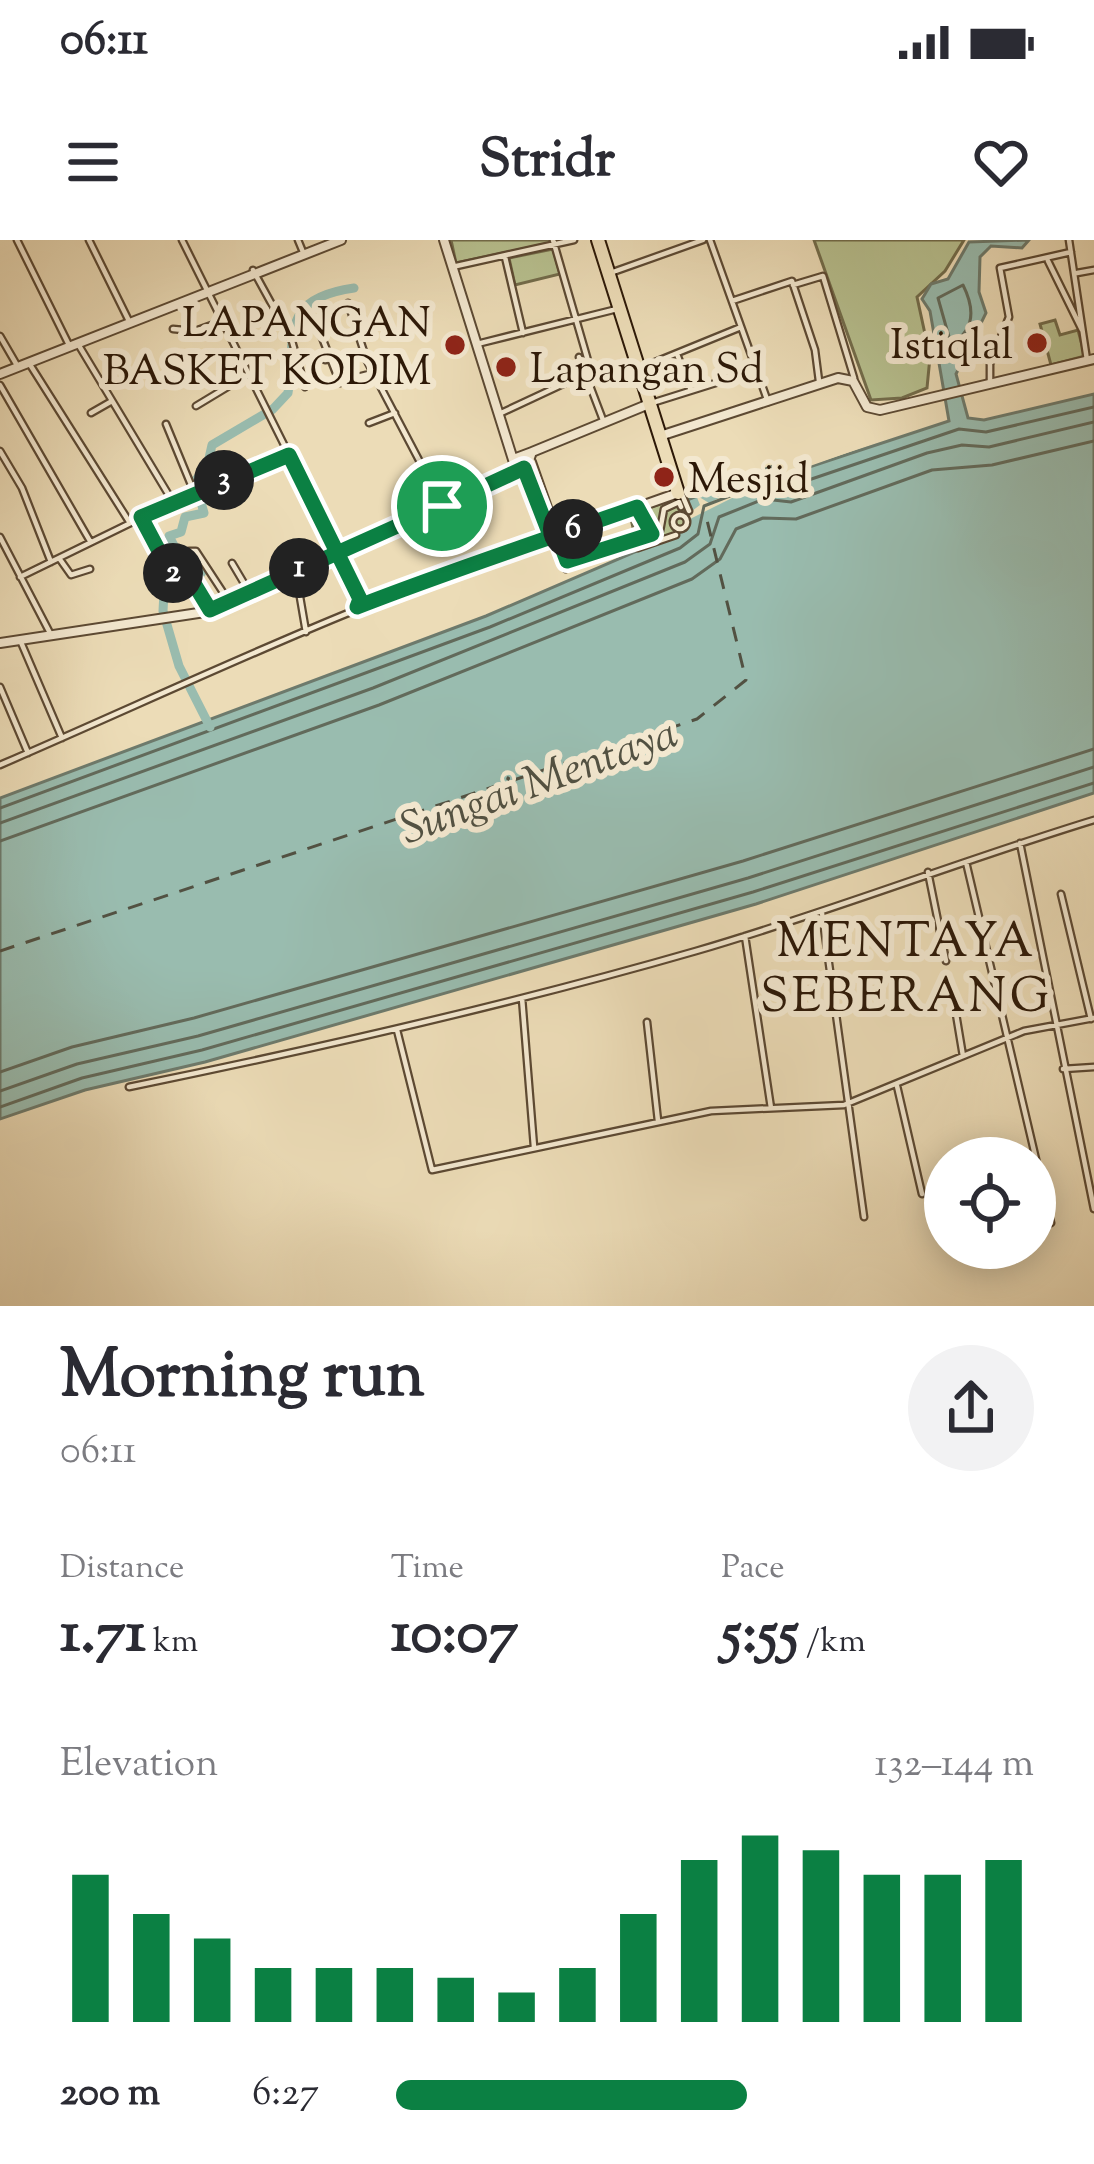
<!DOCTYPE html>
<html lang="en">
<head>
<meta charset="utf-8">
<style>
	:root { --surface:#fff; --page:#f2f2f3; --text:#2b2b33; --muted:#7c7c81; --accent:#0b8043 }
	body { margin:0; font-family:"Sorts Mill Goudy",serif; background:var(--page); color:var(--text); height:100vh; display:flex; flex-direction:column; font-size:45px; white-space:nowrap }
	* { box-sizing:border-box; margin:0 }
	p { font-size:39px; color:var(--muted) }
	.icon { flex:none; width:66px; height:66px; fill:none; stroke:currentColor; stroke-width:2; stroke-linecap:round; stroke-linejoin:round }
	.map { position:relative; height:1066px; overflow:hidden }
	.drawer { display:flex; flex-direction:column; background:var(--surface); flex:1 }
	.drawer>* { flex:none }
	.buttons { position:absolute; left:924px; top:897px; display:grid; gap:24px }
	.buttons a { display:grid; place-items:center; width:132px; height:132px; border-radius:50%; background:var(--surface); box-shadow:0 6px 30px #0003; font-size:60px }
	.pin { position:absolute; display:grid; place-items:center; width:102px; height:102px; color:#fff; margin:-51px; border:6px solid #fff; border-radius:50%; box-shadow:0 3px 12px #0007 }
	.km { position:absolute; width:60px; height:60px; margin:-30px; border-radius:50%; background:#222; color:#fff; font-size:33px; line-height:60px; text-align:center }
	.round { display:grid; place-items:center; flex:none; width:126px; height:126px; border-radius:63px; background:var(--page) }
	.overview { display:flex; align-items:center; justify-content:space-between; height:204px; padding:0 60px }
	h1 { font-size:66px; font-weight:800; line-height:90px }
	.figures { display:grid; grid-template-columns:repeat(3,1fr); gap:18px; height:204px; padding:12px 60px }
	.figures div { display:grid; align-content:center }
	.figures b { font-size:60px; font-weight:800 }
	.figures small { font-size:33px; font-weight:400 }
	.figures p { font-size:33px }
	.chart { height:336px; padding:24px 60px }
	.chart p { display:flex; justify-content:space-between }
	.chart svg { width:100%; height:216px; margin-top:12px; stroke:var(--accent); stroke-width:6 }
	ul { padding:0 60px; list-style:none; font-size:39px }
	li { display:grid; grid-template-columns:192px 144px 1fr; align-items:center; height:90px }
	li i { height:30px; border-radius:15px; background:var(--accent) }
	.status { display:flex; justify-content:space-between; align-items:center; height:84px; padding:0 60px; background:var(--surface); direction:ltr }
	.status svg { height:33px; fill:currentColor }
	header { display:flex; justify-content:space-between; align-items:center; height:156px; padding:0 60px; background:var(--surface); font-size:54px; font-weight:800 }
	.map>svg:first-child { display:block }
	.green { fill:#b7c08f; stroke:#726c4b; stroke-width:3 }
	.water { fill:#99bcaf; stroke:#6d7a6c; stroke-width:3 }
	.pier { fill:#ecdcb7 }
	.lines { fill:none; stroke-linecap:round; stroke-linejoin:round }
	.shore { stroke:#626a5b; stroke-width:3 }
	.river { stroke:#99bcaf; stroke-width:9 }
	.ferry { stroke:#525142; stroke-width:3; stroke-dasharray:15 12; stroke-linecap:butt }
	.pedestrian-casing { stroke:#5c4933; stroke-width:9 }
	.minor-casing { stroke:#5c4933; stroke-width:9 }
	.tertiary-casing { stroke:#5c4933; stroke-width:12 }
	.trunk-casing { stroke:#2c1807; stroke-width:16 }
	.pedestrian { stroke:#f3e8d0; stroke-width:4.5 }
	.minor { stroke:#f3e8d0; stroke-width:4.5 }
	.tertiary { stroke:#f3e8d0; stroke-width:8 }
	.trunk { stroke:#ecdcb7; stroke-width:12 }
	.route-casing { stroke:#fff; stroke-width:24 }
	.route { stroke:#0b8043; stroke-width:15 }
	.poi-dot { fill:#8f2418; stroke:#f3e8d0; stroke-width:4.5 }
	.labels { text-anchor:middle; stroke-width:12; stroke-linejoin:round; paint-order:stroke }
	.poi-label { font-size:42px; fill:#2c1807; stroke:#f3e8d0; text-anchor:end }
	.water-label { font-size:45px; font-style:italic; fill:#525142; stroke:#f3e8d0 }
	.quarter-label { font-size:48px; letter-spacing:3px; fill:#2c1807; stroke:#f3e8d0 }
</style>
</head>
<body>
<div class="status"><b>06:11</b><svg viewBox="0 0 49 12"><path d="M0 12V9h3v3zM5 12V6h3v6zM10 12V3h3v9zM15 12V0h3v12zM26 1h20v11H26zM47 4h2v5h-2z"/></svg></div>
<header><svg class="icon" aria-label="menu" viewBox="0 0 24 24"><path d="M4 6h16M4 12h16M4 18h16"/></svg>Stridr<svg class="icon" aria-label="heart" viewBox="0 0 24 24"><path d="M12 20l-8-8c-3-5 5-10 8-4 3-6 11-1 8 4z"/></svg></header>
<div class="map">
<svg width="1094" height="1066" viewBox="0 0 1094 1066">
	<rect width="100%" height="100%" fill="#ecdcb7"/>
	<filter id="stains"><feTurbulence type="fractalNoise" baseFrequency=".00167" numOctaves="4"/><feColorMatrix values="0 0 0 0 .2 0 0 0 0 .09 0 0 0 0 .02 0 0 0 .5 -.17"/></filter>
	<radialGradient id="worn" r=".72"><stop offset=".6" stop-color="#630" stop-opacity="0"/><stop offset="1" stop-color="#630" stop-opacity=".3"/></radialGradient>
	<!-- green -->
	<path class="green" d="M 451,0 L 549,0 L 550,3 L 456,23 Z
		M 814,0 L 964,0 L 945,31 L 917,57 L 930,117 L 927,148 L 902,158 L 871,160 Z
		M 553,9 L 560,34 L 515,45 L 509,18 Z
		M 1055,80 L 1060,95 L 1078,90 L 1085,116 L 1051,125 L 1040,84 Z
		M 681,257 L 688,287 L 638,310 L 630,274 Z"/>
	<!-- water -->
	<path class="water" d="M 1029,0 L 1022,8 L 991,6 L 980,17 L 979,52 L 986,73 L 956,134 L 968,178 L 984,180 L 1094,154 L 1094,553 L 756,664 L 205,822 L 85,850 L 0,879 L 0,558 L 486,376 L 686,290 L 691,271 L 687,260 L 773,226 L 782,236 L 949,181 L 930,71 L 922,59 L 931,44 L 948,39 L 969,2 Z"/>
	<!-- pier -->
	<path class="pier" d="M 918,181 L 920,187 L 762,243 L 690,279 L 688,274 L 700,265 L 696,255 L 709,263 L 721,257 L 721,245 L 731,250 L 740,246 L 740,237 L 750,240 L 772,232 L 772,221 L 783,229 Z"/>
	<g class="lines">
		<!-- shore -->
		<path class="shore" d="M 963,45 C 974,67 976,90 951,104 L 938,58 Z
			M 0,568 L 490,387 L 680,308 L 698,294 L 704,266 L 766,242 L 785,248 L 959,189 L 986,192 L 1094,167
			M 0,583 L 373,448 L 685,322 L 710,304 L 719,277 L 764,259 L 791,262 L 927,213 L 962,205 L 989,207 L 1094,182
			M 0,601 L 379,465 L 692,339 L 720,319 L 736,289 L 763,278 L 796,279 L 932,230 L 992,225 L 1094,201
			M 0,832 L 72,807 L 194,778 L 743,621 L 1094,509
			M 0,851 L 77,824 L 198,796 L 748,638 L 1094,527
			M 0,867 L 82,838 L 202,810 L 753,652 L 1094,543"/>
		<!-- river -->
		<path class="river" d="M 210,487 L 179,426 L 163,371 L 164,352 L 189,349 L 202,332 L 199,327 L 187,330 L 169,296 L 181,292 L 185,277 L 204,273 L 195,241 L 207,227 L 212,205 L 273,169 L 288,153 C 297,99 276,59 354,48"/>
		<!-- ferry -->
		<path class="ferry" d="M 0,711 L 697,479 L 746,440 L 705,272"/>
		<!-- pedestrian casing -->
		<g class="pedestrian-casing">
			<path id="pedestrian" d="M 681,252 L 689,271
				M 637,267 L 646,289
				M673 282a7 7 0 1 1 14 0a7 7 0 1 1-14 0Z
				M 642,290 L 651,291 L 650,299 L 642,298 Z
				M 652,294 L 660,291 L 664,269 L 679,262 L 681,267
				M 623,305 L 638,308 L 676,295
				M 567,321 L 641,296"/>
		</g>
		<!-- minor casing -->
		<g class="minor-casing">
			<path id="minor" d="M 17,0 L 70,107
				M 89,0 L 129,81
				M 182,0 L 337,311 L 360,359 L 357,366
				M 298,0 L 303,12
				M 710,0 L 768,162
				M 1069,0 L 1087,120
				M 505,17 L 523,93
				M 1048,21 L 1082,90
				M 452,27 L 574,0
				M 253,30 L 292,101 L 305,147
				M 613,32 L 703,0
				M 1077,33 L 1094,30
				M 793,45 L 823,36 L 854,138
				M 732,61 L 792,41 L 815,110 L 819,141
				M 348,63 L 367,121 L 442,264
				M 317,85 L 340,143
				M 173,89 L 195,91 L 220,82
				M 0,96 L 18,127
				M 78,104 L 173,262
				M 477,104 L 617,69
				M 677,114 L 690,148
				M 579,117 L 603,180
				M 325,120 L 363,112
				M 29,123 L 130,283
				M 643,127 L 741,87
				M 990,142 L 990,124 L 1009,77 L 1000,28 L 1071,12
				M 334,143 L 373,133
				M 0,145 L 90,301
				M 655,162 L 757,130
				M 196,166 L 249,134
				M 91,173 L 112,161
				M 499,174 L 591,131 L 553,0
				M 369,183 L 395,173
				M 166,184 L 194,252
				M 0,211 L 22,248 L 51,322
				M 141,277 L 168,329 L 190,337 L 209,368
				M 557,296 L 566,329
				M 0,297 L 50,393
				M 189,311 L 196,311 L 228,360
				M 59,318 L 71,335 L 90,329
				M 232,323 L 248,350
				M 20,337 L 194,252 L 288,215
				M 300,357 L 306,392
				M 360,359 L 548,295
				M 20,400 L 62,498
				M 0,447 L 28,513
				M 0,525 C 183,446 361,359 551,298 L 566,329
				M 1020,603 L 1094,969
				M 966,622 L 1051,983
				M 928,632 L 946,721
				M 1061,654 L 1091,779
				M 822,673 L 864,977
				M 745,696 L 771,868
				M 953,756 L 963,816
				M 522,758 L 534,907
				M 647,782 L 658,881
				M 397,790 L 432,930 L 711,871 L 844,865 L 1024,791 L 1094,778
				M 1063,829 L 1094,827
				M 897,846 L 922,954
				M 129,847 C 320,808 509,765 696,711 C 830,672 960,621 1094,580"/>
		</g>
		<!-- tertiary casing -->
		<g class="tertiary-casing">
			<path id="tertiary" d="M 444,0 L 515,226 L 524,228 L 551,298 L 678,253
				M 0,134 L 341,0
				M 660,196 L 838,138 L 853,141 L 867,167 L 880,170 L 1094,119
				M 532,212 L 649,164
				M 516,218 L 532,212 L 527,226
				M 531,222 L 557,296
				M 0,403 L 205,372 L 516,228"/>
		</g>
		<!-- trunk casing -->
		<g class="trunk-casing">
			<path id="trunk" d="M 598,0 L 678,253"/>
		</g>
		<!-- pedestrian -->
		<use href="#pedestrian" class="pedestrian"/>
		<!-- minor -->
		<use href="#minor" class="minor"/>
		<!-- tertiary -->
		<use href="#tertiary" class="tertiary"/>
		<!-- trunk -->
		<use href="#trunk" class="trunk"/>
	</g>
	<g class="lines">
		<!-- route casing -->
		<g class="route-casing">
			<path id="route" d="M 442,266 L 210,370 L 190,337 L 178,337 L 168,328 L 141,277 L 289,215 L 360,359 L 357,367 C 449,331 544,300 637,267 L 652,294 L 567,321 L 558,297 L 556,293 L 550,295 L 524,228 L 442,266"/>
		</g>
		<!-- route -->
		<use href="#route" class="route"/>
	</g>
	<!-- markers -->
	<g class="poi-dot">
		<circle cx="1037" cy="103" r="12"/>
		<circle cx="455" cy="105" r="12"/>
		<circle cx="506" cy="127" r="12"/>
		<circle cx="664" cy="237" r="12"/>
	</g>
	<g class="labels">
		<!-- poi labels -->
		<g class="poi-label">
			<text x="431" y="96">LAPANGAN<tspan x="431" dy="48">BASKET KODIM</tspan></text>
			<text x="1013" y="118">Istiqlal</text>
			<text x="530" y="142" text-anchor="start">Lapangan Sd</text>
			<text x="688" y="252" text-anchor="start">Mesjid</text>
		</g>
		<!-- water labels -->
		<g class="water-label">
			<text transform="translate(538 539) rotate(-20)" y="16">Sungai Mentaya</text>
		</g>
		<!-- quarter labels -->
		<g class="quarter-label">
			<text x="906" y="716">MENTAYA<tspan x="906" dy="55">SEBERANG</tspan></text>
		</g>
	</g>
	<rect width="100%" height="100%" filter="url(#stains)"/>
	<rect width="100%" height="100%" fill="url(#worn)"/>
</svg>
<div class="buttons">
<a><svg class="icon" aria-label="locate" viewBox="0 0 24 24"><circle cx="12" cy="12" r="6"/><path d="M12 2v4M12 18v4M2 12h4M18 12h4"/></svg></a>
</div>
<div class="pin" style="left:442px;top:266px;background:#1e9e55"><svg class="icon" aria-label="arrive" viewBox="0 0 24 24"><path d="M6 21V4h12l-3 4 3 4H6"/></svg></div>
<b class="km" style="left:299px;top:328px">1</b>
<b class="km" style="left:173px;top:333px">2</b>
<b class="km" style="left:224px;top:240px">3</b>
<b class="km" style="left:573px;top:289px">6</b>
</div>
<section class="drawer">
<div class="overview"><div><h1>Morning run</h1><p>06:11</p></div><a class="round"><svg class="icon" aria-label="share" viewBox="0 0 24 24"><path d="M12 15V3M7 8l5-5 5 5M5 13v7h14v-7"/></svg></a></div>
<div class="figures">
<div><p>Distance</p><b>1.71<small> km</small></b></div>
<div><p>Time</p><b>10:07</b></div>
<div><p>Pace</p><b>5:55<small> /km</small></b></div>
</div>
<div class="chart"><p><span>Elevation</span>132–144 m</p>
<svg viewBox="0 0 160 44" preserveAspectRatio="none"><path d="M5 44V14M15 44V22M25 44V27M35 44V33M45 44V33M55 44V33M65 44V35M75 44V38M85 44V33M95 44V22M105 44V11M115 44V6M125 44V9M135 44V14M145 44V14M155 44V11"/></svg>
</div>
<ul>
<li><b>200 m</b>6:27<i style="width:55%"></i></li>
</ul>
</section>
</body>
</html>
